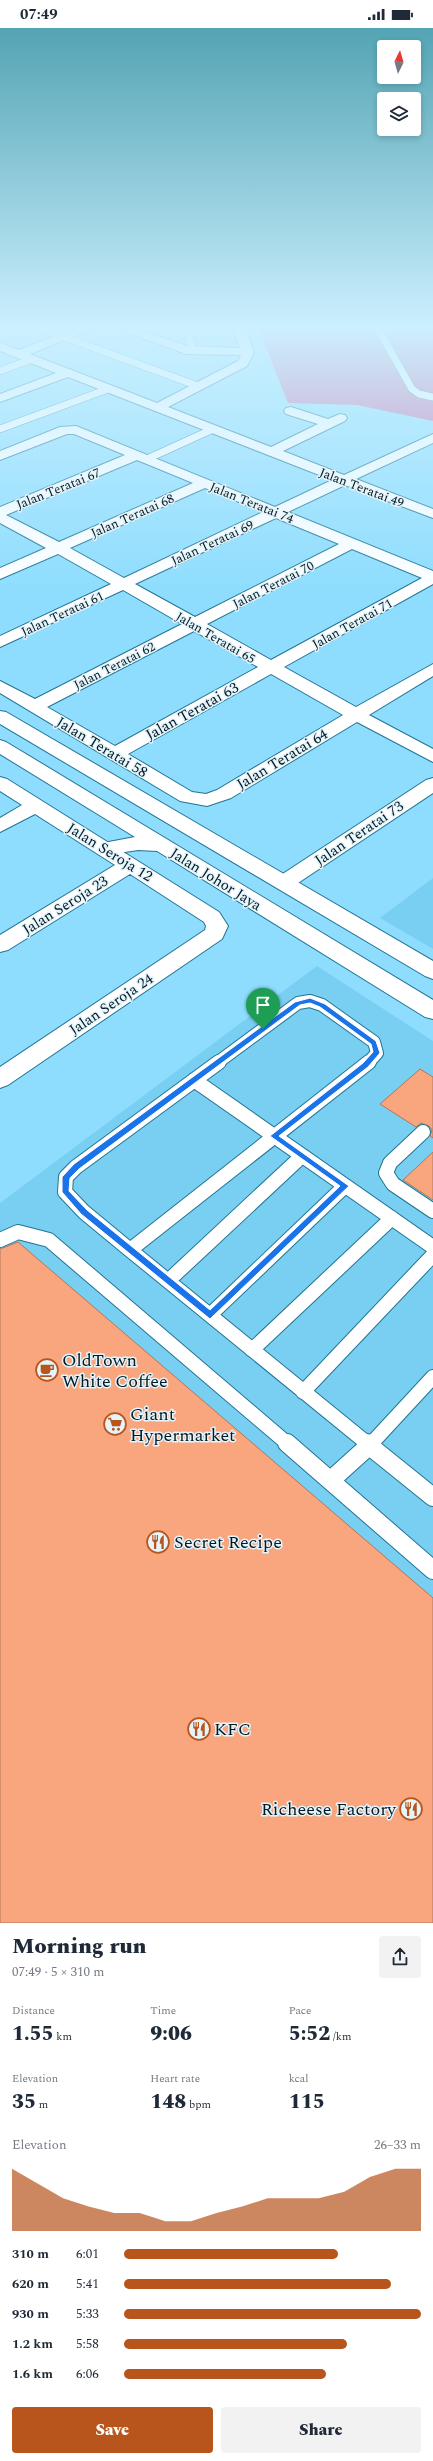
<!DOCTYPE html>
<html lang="en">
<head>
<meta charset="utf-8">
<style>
	:root { --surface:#fff; --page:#f2f2f3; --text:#1f2937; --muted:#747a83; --accent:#b8551d }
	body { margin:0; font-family:Spectral,serif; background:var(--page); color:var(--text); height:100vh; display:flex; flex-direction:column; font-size:15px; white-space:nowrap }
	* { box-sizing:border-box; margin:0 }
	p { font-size:13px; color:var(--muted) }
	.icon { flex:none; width:22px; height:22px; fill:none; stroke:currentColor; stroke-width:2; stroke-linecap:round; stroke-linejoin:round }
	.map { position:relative; height:1895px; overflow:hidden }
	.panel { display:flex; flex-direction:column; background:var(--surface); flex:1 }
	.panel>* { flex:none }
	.needle { width:26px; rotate:5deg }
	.controls { position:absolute; left:377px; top:12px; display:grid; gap:8px }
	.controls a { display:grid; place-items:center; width:44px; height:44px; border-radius:4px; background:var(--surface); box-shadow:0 2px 6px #0003; font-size:20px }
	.pin { position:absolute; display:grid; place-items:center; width:34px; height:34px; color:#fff; margin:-41px -17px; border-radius:50% 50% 50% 0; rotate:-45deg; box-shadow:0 0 4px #0007 }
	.pin .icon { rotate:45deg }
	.round { display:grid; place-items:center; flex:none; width:42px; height:42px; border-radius:4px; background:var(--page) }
	.head { display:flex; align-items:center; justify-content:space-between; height:68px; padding:0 12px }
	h1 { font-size:22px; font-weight:800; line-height:30px }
	.figures { display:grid; grid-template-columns:repeat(3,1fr); gap:6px; height:68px; padding:4px 12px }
	.figures div { display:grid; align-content:center }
	.figures b { font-size:20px; font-weight:800 }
	.figures small { font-size:11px; font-weight:400 }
	.figures p { font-size:11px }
	.chart { height:112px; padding:8px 12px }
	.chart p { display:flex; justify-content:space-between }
	.chart svg { width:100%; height:72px; margin-top:4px; fill:var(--accent); opacity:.7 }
	.button { display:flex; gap:8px; margin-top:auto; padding:8px 12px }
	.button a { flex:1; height:46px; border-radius:4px; background:var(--accent); color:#fff; font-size:16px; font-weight:800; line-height:46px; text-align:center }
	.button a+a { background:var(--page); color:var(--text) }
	ul { padding:0 12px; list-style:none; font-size:13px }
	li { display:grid; grid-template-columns:64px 48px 1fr; align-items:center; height:30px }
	li i { height:10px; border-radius:5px; background:var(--accent) }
	.status { display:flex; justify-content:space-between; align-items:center; height:28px; padding:0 20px; background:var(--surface); direction:ltr }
	.status svg { height:11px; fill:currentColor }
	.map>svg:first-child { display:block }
	.built { fill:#78cff2 }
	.forest { fill:#cd6aa3 }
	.building { fill:#f9a57d; stroke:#b47658 }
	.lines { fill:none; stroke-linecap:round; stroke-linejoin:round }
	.service-far3-casing { stroke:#217593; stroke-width:8 }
	.service-far2-casing { stroke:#217593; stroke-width:14 }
	.service-far1-casing { stroke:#217593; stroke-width:16 }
	.service-casing { stroke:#217593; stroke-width:20 }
	.minor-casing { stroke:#217593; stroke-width:2 }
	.secondary-casing { stroke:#217593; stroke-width:2 }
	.service-far3 { stroke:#fff; stroke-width:7 }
	.service-far2 { stroke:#fff; stroke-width:12 }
	.service-far1 { stroke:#fff; stroke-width:14 }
	.service { stroke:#fff; stroke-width:18 }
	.minor { fill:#fff; fill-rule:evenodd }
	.secondary { fill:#fff; fill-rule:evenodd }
	.route { fill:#1a73e8; stroke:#fff; fill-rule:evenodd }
	.labels { text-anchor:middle; stroke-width:3; stroke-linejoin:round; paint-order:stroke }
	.far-street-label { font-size:13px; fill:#021a23; stroke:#e5f4fb }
	.street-label { font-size:15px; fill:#021a23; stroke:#e5f4fb }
	.near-poi-label { font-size:18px; fill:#021a23; stroke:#e5f4fb; text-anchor:start }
</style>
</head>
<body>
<div class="status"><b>07:49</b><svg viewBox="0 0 49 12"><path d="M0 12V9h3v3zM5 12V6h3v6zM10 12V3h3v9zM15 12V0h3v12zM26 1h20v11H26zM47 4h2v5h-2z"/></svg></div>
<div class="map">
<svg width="433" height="1895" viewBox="0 0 433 1895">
	<rect width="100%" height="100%" fill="#8eddfe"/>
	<!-- built -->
	<path class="built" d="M 433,850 L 433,921 L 380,890 Z
		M 317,938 L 433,1013 L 433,1895 L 0,1895 L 0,1175 Z"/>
	<!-- forest -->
	<path class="forest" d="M 258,299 L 433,299 L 433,393 L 357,377 L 288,375 Z"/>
	<!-- building -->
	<path class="building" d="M 420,1041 L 433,1049 L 433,1110 L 430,1108 L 432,1102 L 429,1098 L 421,1095 L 416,1099 L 380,1076 Z
		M 433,1124 L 433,1172 L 403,1152 Z
		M 18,1214 L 433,1570 L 433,1895 L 0,1895 L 0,1221 Z"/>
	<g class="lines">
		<!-- service-far3 casing -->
		<g class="service-far3-casing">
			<path id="service-far3" d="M 37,299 L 198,358
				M 186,299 L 193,323
				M 377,299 L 412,361 L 419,366 L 433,369
				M 0,343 L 32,331
				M 0,401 L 108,361
				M 147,431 L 213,401"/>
		</g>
		<!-- service-far2 casing -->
		<g class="service-far2-casing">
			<path id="service-far2" d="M 217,1035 L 298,975 L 310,973 L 322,977 L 374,1014 L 377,1025 L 368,1035"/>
		</g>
		<!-- service-far1 casing -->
		<g class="service-far1-casing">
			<path id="service-far1" d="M 194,1052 L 433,1219
				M 423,1104 L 390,1135 L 386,1145 L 393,1156 L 433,1183
				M 0,1212 L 18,1204 L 49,1212 L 288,1416
				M 130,1222 L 368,1416
				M 130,1222 L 84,1184 L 65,1164 L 66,1149 L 76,1139 L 219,1034
				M 130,1222 L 369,1034
				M 168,1253 L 302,1128
				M 210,1287 L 345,1158
				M 252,1322 L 392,1190
				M 303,1364 L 433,1227
				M 371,1416 L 433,1349"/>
		</g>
		<!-- service casing -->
		<g class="service-casing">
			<path id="service" d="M 287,1415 L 433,1542
				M 366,1415 L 433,1469
				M 331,1452 L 372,1415"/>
		</g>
		<!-- minor casing -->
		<g class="minor-casing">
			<path id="minor" d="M 78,299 L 96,299 L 30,326 L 157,375 L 238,333 L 241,327 L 186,326 L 112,299 L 131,299 L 187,318 L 240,320 L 233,299 L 245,299 L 254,324 L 247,338 L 168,379 L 271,419 L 318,396 L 286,386 L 284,383 L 286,380 L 291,379 L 328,391 L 340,386 L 345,387 L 347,390 L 345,393 L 283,423 L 344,447 L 433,406 L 433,415 L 356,451 L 433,481 L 433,490 L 345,457 L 288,484 L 433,543 L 433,556 L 284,639 L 356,679 L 433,636 L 433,648 L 369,687 L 433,721 L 433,734 L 357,694 L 231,770 L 207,778 L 180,773 L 0,665 L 0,653 L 35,671 L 182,596 L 123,562 L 0,619 L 0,608 L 111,556 L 58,526 L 0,551 L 0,540 L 46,520 L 0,495 L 0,479 L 125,427 L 74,406 L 67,406 L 0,432 L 0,423 L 60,399 L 76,398 L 275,479 L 332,452 L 68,349 L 0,374 L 0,366 L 56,345 L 0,323 L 0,315 L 19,322 ZM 137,432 L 193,455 L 59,514 L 6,487 ZM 205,460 L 263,484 L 124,550 L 70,520 ZM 276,490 L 339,516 L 195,589 L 135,556 ZM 352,521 L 422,550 L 271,632 L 207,596 ZM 194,603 L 258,639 L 115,718 L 47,679 ZM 271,646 L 343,687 L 217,762 L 206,766 L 192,764 L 128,726 Z
				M 0,749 L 7,751 L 219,884 L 228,898 L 222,911 L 8,1057 L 0,1060 L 0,1039 L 205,902 L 206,898 L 204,894 L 130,846 L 8,922 L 0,924 L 0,907 L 115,837 L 35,786 L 0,804 L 0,790 L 22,777 L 0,763 Z
				M 433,750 L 433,765 L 292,859 L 285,861 L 278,859 L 275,854 L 278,849 L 426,752 Z"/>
		</g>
		<!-- secondary casing -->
		<g class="secondary-casing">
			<path id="secondary" d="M 0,683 L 6,684 L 433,933 L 433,951 L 425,948 L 0,696 Z
				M 0,712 L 6,714 L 433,972 L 433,991 L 425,989 L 157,823 L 138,822 L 105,827 L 98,826 L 95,821 L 98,816 L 135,809 L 0,726 Z"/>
		</g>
		<!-- service-far3 -->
		<use href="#service-far3" class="service-far3"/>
		<!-- service-far2 -->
		<use href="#service-far2" class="service-far2"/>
		<!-- service-far1 -->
		<use href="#service-far1" class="service-far1"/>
		<!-- service -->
		<use href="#service" class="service"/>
		<!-- minor -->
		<use href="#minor" class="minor"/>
		<!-- secondary -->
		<use href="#secondary" class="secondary"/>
	</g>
	<!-- sky -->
	<linearGradient id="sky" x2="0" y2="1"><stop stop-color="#53a4b4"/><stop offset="0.53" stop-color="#ccf0ff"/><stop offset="1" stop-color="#ccf0ff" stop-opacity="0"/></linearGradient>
	<rect width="433" height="565" fill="url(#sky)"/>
	<!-- route -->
	<path class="route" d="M 310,970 L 325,976 L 376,1013 L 380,1025 L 368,1039 L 279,1108 L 349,1158 L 210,1291 L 81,1186 L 62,1164 L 62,1149 L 74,1136 L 295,974 ZM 310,975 L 320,979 L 371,1016 L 373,1024 L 363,1035 L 270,1108 L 340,1158 L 210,1282 L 87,1182 L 69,1163 L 70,1150 L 79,1141 L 300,977 Z"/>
	<!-- icons -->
	<defs>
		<g id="cafe-ring" transform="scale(1.15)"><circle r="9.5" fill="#e5f4fb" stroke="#b8551d" stroke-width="1.5"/><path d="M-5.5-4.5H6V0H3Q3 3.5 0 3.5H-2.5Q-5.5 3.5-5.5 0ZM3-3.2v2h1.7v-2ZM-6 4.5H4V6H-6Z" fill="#b8551d"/></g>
		<g id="supermarket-ring" transform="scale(1.15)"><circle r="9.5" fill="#e5f4fb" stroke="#b8551d" stroke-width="1.5"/><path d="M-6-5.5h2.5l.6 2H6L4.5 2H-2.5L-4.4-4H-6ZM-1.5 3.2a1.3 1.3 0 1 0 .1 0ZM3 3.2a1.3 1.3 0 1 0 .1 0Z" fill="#b8551d"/></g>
		<g id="restaurant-ring" transform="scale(1.15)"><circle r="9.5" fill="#e5f4fb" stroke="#b8551d" stroke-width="1.5"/><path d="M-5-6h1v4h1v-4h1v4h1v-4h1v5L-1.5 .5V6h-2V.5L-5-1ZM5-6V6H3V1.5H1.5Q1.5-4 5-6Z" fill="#b8551d"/></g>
	</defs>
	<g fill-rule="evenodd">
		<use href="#cafe-ring" x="47" y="1342"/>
		<use href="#supermarket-ring" x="115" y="1396"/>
		<use href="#restaurant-ring" x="158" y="1514"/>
		<use href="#restaurant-ring" x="199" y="1701"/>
		<use href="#restaurant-ring" x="411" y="1781"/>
	</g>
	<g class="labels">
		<!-- far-street labels -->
		<g class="far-street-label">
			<text transform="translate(362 459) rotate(21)" y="5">Jalan Teratai 49</text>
			<text transform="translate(58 460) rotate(-22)" y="5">Jalan Teratai 67</text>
			<text transform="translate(252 474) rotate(22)" y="5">Jalan Teratai 74</text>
			<text transform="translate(132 487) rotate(-24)" y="5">Jalan Teratai 68</text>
			<text transform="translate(212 514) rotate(-25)" y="5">Jalan Teratai 69</text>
			<text transform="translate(273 556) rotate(-27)" y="5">Jalan Teratai 70</text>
			<text transform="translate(62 585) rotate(-25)" y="5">Jalan Teratai 61</text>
			<text transform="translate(352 595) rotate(-29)" y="5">Jalan Teratai 71</text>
			<text transform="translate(216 609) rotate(30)" y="5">Jalan Teratai 65</text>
			<text transform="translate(114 637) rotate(-27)" y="5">Jalan Teratai 62</text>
		</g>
		<!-- street labels -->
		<g class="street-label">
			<text transform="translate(192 683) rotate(-29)" y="5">Jalan Teratai 63</text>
			<text transform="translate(102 719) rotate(31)" y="5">Jalan Teratai 58</text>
			<text transform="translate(282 731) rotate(-31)" y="5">Jalan Teratai 64</text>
			<text transform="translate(359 805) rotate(-34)" y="5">Jalan Teratai 73</text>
			<text transform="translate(110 824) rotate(32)" y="5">Jalan Seroja 12</text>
			<text transform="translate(216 851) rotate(32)" y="5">Jalan Johor Jaya</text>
			<text transform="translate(65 877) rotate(-32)" y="5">Jalan Seroja 23</text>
			<text transform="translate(111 976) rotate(-34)" y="5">Jalan Seroja 24</text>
		</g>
		<!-- near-poi labels -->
		<g class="near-poi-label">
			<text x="62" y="1338">OldTown<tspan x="62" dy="21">White Coffee</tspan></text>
			<text x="130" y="1392">Giant<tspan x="130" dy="21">Hypermarket</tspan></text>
			<text x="174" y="1520">Secret Recipe</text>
			<text x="214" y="1707">KFC</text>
			<text x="396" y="1787" text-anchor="end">Richeese Factory</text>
		</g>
	</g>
</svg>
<div class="controls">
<a><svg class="needle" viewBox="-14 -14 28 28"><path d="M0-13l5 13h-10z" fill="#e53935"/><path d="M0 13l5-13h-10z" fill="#747a83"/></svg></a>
<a><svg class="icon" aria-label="layers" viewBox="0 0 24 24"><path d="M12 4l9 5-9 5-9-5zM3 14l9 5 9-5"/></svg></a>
</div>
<div class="pin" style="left:263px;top:1001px;background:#1e9e55"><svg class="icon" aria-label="arrive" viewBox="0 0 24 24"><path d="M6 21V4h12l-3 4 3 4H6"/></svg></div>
</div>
<section class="panel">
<div class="head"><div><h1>Morning run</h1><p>07:49 · 5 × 310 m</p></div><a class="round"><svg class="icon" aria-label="share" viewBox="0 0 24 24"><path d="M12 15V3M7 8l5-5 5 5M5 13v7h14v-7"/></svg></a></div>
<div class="figures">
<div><p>Distance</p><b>1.55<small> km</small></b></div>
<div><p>Time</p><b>9:06</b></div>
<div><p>Pace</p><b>5:52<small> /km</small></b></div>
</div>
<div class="figures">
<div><p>Elevation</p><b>35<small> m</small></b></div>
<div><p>Heart rate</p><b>148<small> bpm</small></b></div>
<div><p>kcal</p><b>115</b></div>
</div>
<div class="chart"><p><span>Elevation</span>26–33 m</p>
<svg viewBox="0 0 160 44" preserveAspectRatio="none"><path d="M0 44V6L10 15L20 24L30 29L40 33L50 33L60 38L70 38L80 33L90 29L100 24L110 24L120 24L130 20L140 11L150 6L160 6V44z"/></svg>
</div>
<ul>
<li><b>310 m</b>6:01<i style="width:72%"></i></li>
<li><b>620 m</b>5:41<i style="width:90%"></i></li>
<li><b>930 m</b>5:33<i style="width:100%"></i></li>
<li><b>1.2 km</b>5:58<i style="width:75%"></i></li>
<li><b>1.6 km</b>6:06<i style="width:68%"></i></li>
</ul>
<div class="button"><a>Save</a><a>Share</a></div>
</section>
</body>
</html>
